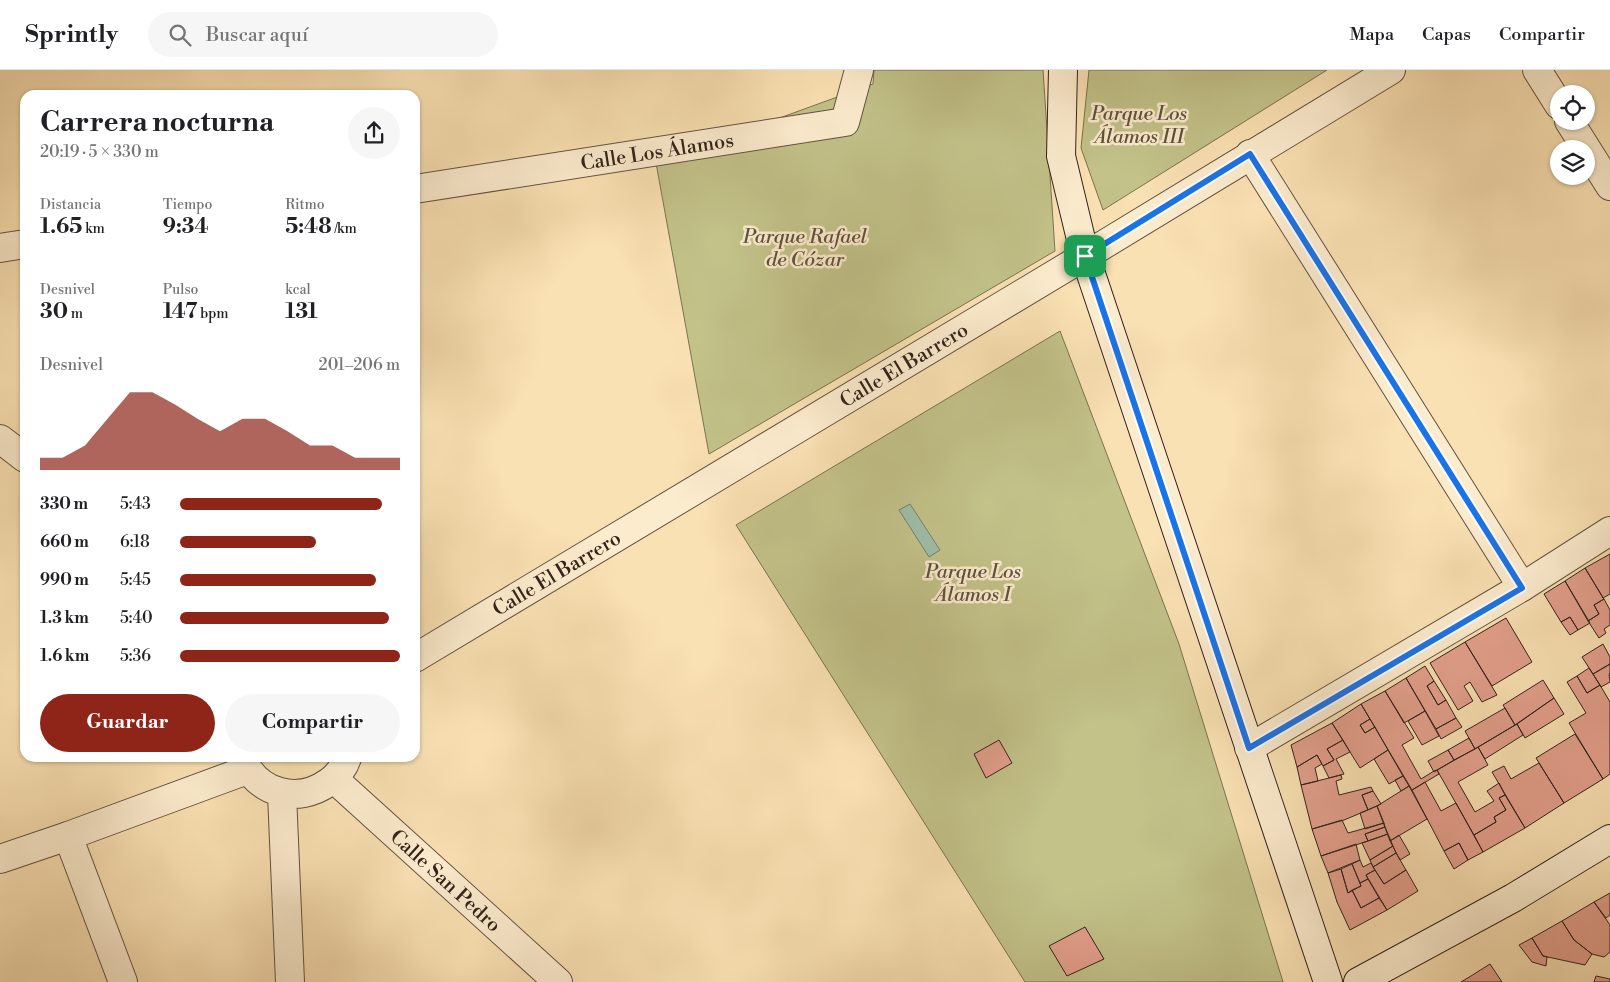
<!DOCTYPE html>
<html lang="es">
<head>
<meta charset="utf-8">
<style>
	:root { --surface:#fff; --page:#f6f6f6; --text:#202124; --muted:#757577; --line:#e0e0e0; --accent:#8f2418 }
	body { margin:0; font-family:"Libre Bodoni",serif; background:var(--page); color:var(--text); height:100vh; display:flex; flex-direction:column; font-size:19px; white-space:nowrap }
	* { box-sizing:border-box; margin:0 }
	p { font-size:16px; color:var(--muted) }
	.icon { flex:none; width:28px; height:28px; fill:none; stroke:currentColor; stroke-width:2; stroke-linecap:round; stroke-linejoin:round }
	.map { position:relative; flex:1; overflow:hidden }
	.side { position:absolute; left:20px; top:20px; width:400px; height:672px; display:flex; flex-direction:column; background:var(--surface); border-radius:15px; box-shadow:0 1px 4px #0004 }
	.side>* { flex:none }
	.controls { position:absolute; left:1550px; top:15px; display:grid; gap:10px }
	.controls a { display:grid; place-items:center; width:45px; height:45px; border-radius:50%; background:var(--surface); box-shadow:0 1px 4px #0004; font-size:25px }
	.pin { position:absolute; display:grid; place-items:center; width:42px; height:42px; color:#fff; margin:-21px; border-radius:10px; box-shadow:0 2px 8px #0006 }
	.round { display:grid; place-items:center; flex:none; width:52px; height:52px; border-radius:26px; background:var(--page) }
	.summary { display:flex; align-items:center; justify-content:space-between; height:85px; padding:0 20px }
	h1 { font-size:28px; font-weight:700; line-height:38px }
	.metrics { display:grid; grid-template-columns:repeat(3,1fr); gap:8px; height:85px; padding:5px 20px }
	.metrics div { display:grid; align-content:center }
	.metrics b { font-size:21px; font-weight:700 }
	.metrics small { font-size:14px; font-weight:400 }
	.metrics p { font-size:14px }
	.chart { height:140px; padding:10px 20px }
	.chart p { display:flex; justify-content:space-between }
	.chart svg { width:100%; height:90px; margin-top:5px; fill:var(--accent); opacity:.7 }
	.primary-button { display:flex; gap:10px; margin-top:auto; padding:10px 20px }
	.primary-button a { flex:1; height:58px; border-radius:30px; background:var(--accent); color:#fff; font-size:20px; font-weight:700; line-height:58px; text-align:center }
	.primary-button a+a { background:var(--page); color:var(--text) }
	ul { padding:0 20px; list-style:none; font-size:16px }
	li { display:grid; grid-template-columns:80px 60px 1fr; align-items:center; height:38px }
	li i { height:12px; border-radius:6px; background:var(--accent) }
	header { display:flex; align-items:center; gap:30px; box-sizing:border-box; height:70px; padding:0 25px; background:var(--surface); border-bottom:1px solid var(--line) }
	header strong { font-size:24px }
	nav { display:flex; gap:28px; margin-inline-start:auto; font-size:18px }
	.search { width:350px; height:45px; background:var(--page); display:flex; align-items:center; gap:12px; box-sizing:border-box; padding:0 18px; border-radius:28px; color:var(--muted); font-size:19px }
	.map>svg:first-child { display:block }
	.green { fill:#c2c289; stroke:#7a7252 }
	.water { fill:#9fbea8; stroke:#738070 }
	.building { fill:#e39f8c; stroke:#31221b }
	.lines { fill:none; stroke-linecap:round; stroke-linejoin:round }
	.street-casing { stroke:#635241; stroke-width:30 }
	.secondary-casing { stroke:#31221b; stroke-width:30 }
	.street { stroke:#fcecce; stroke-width:28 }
	.secondary { stroke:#fcecce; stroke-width:28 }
	.route-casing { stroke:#fff; stroke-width:10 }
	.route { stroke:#1a73e8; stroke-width:6 }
	.labels { text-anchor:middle; stroke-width:5; stroke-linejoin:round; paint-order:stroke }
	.park-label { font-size:20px; font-style:italic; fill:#5c523c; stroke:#fcecce }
	.street-label { font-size:20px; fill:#31221b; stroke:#fcecce }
</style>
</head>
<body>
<header>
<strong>Sprintly</strong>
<div class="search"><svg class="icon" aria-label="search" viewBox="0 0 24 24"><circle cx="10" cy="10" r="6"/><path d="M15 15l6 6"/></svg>Buscar aquí</div>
<nav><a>Mapa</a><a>Capas</a><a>Compartir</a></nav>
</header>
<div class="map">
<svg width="1610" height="912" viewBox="0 0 1610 912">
	<rect width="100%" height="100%" fill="#fae1b3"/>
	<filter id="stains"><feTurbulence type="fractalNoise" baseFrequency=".004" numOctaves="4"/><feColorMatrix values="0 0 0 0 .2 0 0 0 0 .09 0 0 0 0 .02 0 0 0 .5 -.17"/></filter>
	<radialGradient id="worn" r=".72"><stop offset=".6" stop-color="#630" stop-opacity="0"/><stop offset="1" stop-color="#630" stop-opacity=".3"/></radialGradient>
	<!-- green -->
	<path class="green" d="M 874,0 L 1043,0 L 1055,181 L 709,384 L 656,93 L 873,14 Z
		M 1089,0 L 1327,0 L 1103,140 L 1081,78 Z
		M 1060,261 L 1179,574 L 1283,912 L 1025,912 L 736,455 Z"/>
	<!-- water -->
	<path class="water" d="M 910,434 L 940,480 L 929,487 L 899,440 Z"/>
	<!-- building -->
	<path class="building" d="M 1610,484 L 1610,524 L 1603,528 L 1585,498 Z
		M 1585,498 L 1604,529 L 1594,535 L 1599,544 L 1588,551 L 1565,511 Z
		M 1565,511 L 1590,553 L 1578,560 L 1570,547 L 1561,552 L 1544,524 Z
		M 1604,529 L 1610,540 L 1610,555 L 1604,559 L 1606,563 L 1599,568 L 1588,551 L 1599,544 L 1594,535 Z
		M 1570,547 L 1578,560 L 1570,565 L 1561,552 Z
		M 1506,548 L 1532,592 L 1492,616 L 1465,572 Z
		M 1465,572 L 1497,625 L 1482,632 L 1470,612 L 1464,616 L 1473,631 L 1458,640 L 1430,593 Z
		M 1603,574 L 1610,587 L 1610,594 L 1593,604 L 1582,587 Z
		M 1610,594 L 1610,603 L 1609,604 L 1610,612 L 1601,617 L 1593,604 Z
		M 1425,596 L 1434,611 L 1427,616 L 1438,635 L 1446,630 L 1456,648 L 1436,659 L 1406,608 Z
		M 1589,598 L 1600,615 L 1587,623 L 1577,606 Z
		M 1577,606 L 1587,623 L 1600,615 L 1610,632 L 1610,704 L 1603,709 L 1569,653 L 1586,643 L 1567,612 Z
		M 1406,608 L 1425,641 L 1404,653 L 1385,621 Z
		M 1543,610 L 1554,628 L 1515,655 L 1503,635 Z
		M 1434,611 L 1446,630 L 1438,635 L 1427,616 Z
		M 1385,621 L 1414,668 L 1402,675 L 1421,709 L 1434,701 L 1437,700 L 1439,704 L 1412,720 L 1361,634 Z
		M 1554,628 L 1564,644 L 1525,668 L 1517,654 Z
		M 1361,634 L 1370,649 L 1360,655 L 1365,663 L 1375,657 L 1388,680 L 1360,698 L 1332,653 Z
		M 1505,638 L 1515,655 L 1475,679 L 1465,661 Z
		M 1425,641 L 1439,666 L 1422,675 L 1408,651 Z
		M 1456,648 L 1462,657 L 1441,669 L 1436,659 Z
		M 1370,649 L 1375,657 L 1365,663 L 1360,655 Z
		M 1332,653 L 1343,670 L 1327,679 L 1334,690 L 1323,696 L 1317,685 L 1297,697 L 1291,675 Z
		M 1517,654 L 1523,665 L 1485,689 L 1478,677 Z
		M 1575,664 L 1603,709 L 1564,733 L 1536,688 Z
		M 1469,668 L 1475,679 L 1454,690 L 1448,680 Z
		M 999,670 L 1012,693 L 986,708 L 974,684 Z
		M 1343,670 L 1350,682 L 1336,689 L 1344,704 L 1329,708 L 1323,696 L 1334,690 L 1327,679 Z
		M 1478,677 L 1488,695 L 1458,712 L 1475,742 L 1494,731 L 1487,721 L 1499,713 L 1505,725 L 1499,728 L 1506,740 L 1494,747 L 1496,752 L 1474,765 L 1437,700 Z
		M 1388,680 L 1403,706 L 1389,714 L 1374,689 Z
		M 1448,680 L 1454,690 L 1434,702 L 1428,691 Z
		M 1317,685 L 1322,694 L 1315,698 L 1318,711 L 1301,715 L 1297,697 Z
		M 1539,693 L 1564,733 L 1525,758 L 1492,702 L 1504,696 L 1511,709 Z
		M 1341,705 L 1342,709 L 1336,711 L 1339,725 L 1371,717 L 1373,721 L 1362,725 L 1368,740 L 1344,750 L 1312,759 L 1301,715 Z
		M 1403,706 L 1409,716 L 1401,721 L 1395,710 Z
		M 1425,712 L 1441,741 L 1456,733 L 1483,782 L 1468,790 L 1459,773 L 1444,781 L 1412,720 Z
		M 1409,716 L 1427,749 L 1390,771 L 1377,736 Z
		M 1373,721 L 1381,734 L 1368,740 L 1362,725 Z
		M 1505,725 L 1525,758 L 1483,782 L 1474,765 L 1496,752 L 1494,747 L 1506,740 L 1499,728 Z
		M 1377,736 L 1384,753 L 1365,759 L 1360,743 Z
		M 1342,750 L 1348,763 L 1384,753 L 1385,757 L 1365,764 L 1368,771 L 1321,786 L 1312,759 Z
		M 1385,757 L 1388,764 L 1368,771 L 1365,764 Z
		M 1388,764 L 1393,776 L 1370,790 L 1362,773 Z
		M 1399,765 L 1410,784 L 1400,790 L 1390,771 Z
		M 1459,773 L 1468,790 L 1454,799 L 1444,781 Z
		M 1356,774 L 1360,790 L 1328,803 L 1321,786 Z
		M 1393,776 L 1396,783 L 1373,797 L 1370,790 Z
		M 1396,783 L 1406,800 L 1384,814 L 1373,797 Z
		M 1360,790 L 1363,797 L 1371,793 L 1375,800 L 1366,805 L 1368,809 L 1360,813 L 1352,794 Z
		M 1352,794 L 1361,816 L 1348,823 L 1341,799 Z
		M 1341,799 L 1348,823 L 1352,820 L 1361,838 L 1379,828 L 1387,840 L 1350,860 L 1337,832 L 1328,803 Z
		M 1375,800 L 1384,814 L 1406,800 L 1418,821 L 1387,840 L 1366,805 Z
		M 1368,809 L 1379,828 L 1361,838 L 1352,820 L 1361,816 L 1360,813 Z
		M 1610,823 L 1610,845 L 1606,848 L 1594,832 Z
		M 1594,832 L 1610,855 L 1610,882 L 1604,887 L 1592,884 L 1574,870 L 1562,851 Z
		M 1562,851 L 1574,870 L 1592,884 L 1585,895 L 1543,886 L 1532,868 Z
		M 1085,857 L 1104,889 L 1067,906 L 1049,876 Z
		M 1532,868 L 1543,886 L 1547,887 L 1546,896 L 1532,892 L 1519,875 Z
		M 1490,894 L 1502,912 L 1461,912 L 1471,906 Z
		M 1596,906 L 1610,909 L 1610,912 L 1594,912 Z"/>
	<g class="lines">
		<!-- street casing -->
		<g class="street-casing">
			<g id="street">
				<path d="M 1537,0 L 1559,35"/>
				<path d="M 1569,51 L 1610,116"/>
				<path d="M 1250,84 L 1522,517"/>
				<path id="s1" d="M 415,119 L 845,52 L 859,0"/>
				<path d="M 0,178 L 25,174"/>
				<path d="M 0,369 L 25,388"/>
				<path id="s2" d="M 415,588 L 1085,186 L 1391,0"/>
				<path d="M 1249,678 L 1522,517 L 1610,461"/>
				<path d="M 242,688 C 257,723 297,735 329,712 C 337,707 344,697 347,688"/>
				<path id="s3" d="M 334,709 L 558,912"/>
				<path d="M 282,724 L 290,912"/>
				<path d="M 68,766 L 123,912"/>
				<path d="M 0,789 L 68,766 L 247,700"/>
			</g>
		</g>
		<!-- secondary casing -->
		<g class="secondary-casing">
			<path id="secondary" d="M 1063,0 L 1061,86 L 1085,186 L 1328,912
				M 1358,912 L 1513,828 L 1610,769"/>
		</g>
		<!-- street -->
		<use href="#street" class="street"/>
		<!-- secondary -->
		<use href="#secondary" class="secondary"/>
	</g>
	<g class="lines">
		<!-- route casing -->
		<g class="route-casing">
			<path id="route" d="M 1250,84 L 1522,518 L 1249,678 L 1085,186 Z"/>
		</g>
		<!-- route -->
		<use href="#route" class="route"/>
	</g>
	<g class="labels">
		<!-- park labels -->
		<g class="park-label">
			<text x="1139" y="50">Parque Los<tspan x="1139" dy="23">Álamos III</tspan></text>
			<text x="805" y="173">Parque Rafael<tspan x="805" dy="23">de Cózar</tspan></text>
			<text x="973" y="508">Parque Los<tspan x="973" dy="23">Álamos I</tspan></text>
		</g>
		<!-- street labels -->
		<g class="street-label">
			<text dy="7" stroke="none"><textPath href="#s1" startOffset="245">Calle Los Álamos</textPath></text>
			<text dy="7" stroke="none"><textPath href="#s2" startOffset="570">Calle El Barrero</textPath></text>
			<text dy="7" stroke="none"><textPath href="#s2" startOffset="165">Calle El Barrero</textPath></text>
			<text dy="7" stroke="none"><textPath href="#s3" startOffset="151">Calle San Pedro</textPath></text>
		</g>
	</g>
	<rect width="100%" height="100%" filter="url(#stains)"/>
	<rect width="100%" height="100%" fill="url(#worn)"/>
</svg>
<div class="controls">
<a><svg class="icon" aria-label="locate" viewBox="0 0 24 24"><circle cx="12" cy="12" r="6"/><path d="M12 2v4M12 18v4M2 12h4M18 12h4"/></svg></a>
<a><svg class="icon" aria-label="layers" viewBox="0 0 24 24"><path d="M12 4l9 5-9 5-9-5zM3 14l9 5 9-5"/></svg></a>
</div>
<div class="pin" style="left:1085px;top:186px;background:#1e9e55"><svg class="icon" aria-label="arrive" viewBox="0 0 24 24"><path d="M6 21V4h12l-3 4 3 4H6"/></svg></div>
<section class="side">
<div class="summary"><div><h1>Carrera nocturna</h1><p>20:19 · 5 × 330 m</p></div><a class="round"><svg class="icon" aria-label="share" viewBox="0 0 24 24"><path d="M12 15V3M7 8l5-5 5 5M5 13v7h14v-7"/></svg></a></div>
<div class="metrics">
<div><p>Distancia</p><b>1.65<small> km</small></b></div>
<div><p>Tiempo</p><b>9:34</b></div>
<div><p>Ritmo</p><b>5:48<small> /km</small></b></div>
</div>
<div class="metrics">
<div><p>Desnivel</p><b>30<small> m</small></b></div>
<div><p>Pulso</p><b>147<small> bpm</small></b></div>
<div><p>kcal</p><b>131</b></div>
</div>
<div class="chart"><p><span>Desnivel</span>201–206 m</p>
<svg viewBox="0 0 160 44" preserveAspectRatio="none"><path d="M0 44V38L10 38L20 32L30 19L40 6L50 6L60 12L70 19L80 25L90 19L100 19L110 25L120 32L130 32L140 38L150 38L160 38V44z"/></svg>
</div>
<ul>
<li><b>330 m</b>5:43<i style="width:92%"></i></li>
<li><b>660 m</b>6:18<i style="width:62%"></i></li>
<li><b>990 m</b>5:45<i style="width:89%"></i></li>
<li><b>1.3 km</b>5:40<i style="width:95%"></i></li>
<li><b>1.6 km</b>5:36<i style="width:100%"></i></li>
</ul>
<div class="primary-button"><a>Guardar</a><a>Compartir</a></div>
</section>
</div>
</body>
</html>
